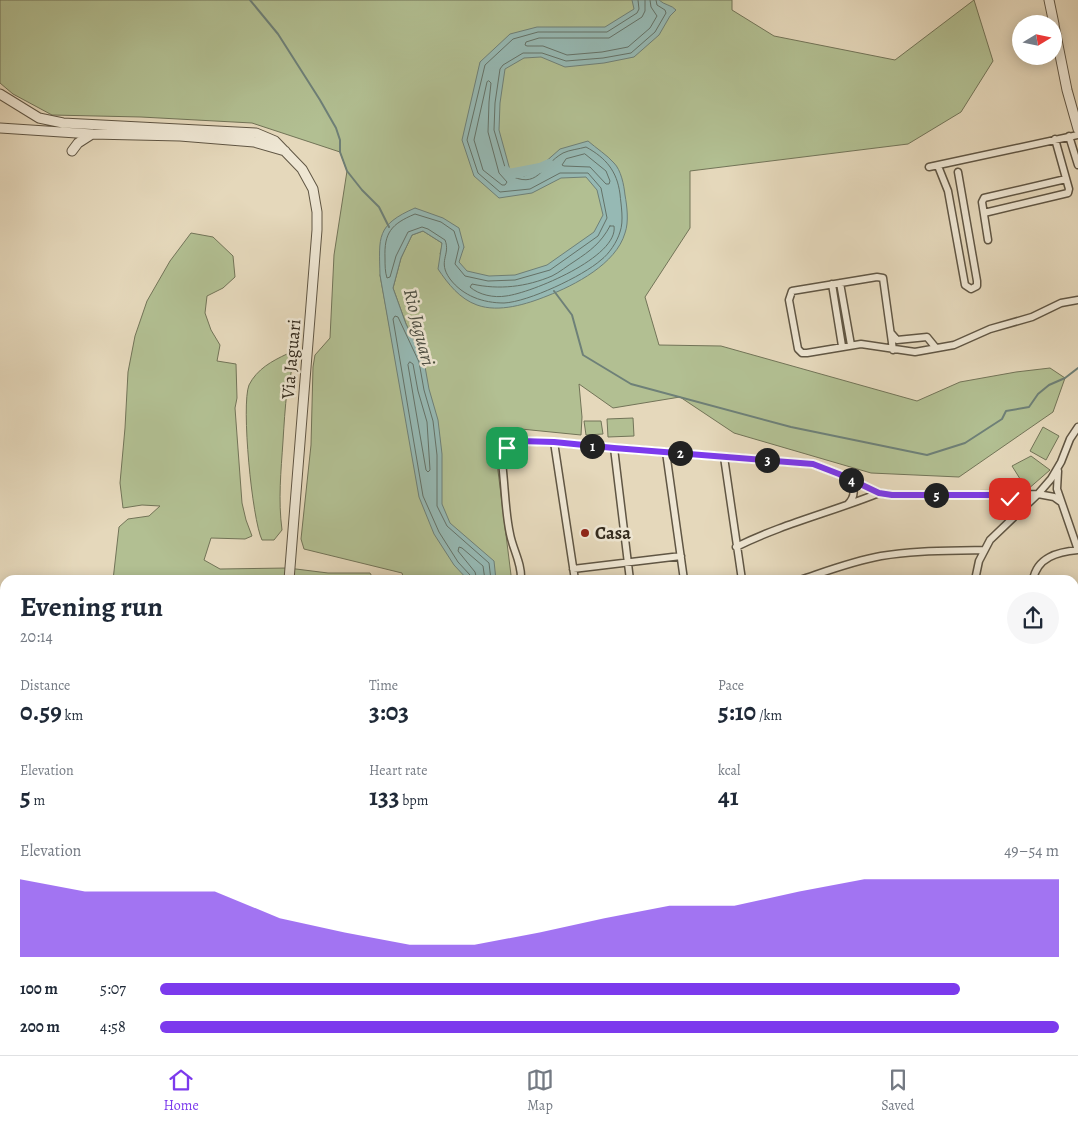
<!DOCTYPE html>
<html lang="en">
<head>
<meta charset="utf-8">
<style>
	:root { --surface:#fff; --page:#f6f6f7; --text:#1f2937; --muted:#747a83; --line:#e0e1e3; --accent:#7c3aed }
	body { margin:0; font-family:Alegreya,serif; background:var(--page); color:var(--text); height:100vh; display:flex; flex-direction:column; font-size:19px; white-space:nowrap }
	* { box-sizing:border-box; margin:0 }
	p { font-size:16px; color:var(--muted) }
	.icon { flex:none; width:28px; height:28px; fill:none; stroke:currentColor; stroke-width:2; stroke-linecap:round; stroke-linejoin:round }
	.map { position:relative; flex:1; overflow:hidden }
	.details { position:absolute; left:0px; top:575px; width:1079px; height:480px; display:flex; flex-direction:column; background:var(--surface); border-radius:15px 15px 0 0; box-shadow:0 2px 12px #0003 }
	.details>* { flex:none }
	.needle { width:32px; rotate:80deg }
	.fabs { position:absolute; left:1012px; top:15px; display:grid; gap:10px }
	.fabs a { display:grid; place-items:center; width:50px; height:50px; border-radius:50%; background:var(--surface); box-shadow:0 2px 12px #0003; font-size:25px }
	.pin { position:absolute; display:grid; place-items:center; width:42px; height:42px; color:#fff; margin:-21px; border-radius:10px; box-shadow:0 2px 8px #0006 }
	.km { position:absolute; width:25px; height:25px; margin:-12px; border-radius:50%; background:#222; color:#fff; font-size:14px; line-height:25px; text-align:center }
	.round { display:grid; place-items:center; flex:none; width:52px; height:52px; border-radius:26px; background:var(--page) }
	.overview { display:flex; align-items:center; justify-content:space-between; height:85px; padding:0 20px }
	h1 { font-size:28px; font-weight:600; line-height:38px }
	.stats { display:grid; grid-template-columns:repeat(3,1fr); gap:8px; height:85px; padding:5px 20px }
	.stats div { display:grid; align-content:center }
	.stats b { font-size:25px; font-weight:600 }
	.stats small { font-size:14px; font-weight:400 }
	.stats p { font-size:14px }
	.chart { height:140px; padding:10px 20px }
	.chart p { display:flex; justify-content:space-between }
	.chart svg { width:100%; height:90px; margin-top:5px; fill:var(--accent); opacity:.7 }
	ul { padding:0 20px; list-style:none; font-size:16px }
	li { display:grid; grid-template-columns:80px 60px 1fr; align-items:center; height:38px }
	li i { height:12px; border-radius:6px; background:var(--accent) }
	.menu { display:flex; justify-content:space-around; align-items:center; height:70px; border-top:1px solid var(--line); background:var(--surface); font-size:14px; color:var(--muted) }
	.menu a { display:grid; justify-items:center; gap:2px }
	.menu .selected { color:var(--accent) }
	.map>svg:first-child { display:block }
	.green { fill:#b2bf92; stroke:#727458; fill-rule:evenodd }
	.water { fill:#96b9b4; stroke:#6e8078 }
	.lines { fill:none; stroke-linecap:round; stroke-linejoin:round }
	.shore { stroke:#647268; stroke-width:1 }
	.stream { stroke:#6e8078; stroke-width:2 }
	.river { stroke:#96b9b4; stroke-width:10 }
	.minor-casing { stroke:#605644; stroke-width:9 }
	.tertiary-casing { stroke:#605644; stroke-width:11 }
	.minor { stroke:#eee6d3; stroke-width:6 }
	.tertiary { stroke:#eee6d3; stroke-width:9 }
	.route-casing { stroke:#fff; stroke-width:10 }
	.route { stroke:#7c3aed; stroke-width:6 }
	.poi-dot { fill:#8f2418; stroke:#eee6d3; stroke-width:2 }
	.labels { text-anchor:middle; stroke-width:5; stroke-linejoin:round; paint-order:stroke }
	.street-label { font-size:18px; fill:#332a1d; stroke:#eee6d3 }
	.poi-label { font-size:18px; font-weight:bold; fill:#332a1d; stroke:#eee6d3; text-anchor:start }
	.water-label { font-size:19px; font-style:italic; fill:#4c4e43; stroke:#eee6d3 }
</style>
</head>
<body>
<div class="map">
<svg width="1078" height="1055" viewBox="0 0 1078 1055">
	<rect width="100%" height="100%" fill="#e5d8bb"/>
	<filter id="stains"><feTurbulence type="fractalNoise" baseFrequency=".004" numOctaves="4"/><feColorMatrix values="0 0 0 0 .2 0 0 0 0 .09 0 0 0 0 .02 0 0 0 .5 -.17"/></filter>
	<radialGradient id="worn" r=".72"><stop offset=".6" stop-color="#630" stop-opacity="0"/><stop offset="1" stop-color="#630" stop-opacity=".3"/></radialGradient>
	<!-- green -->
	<path class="green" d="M 0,0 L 732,0 L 732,10 L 774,36 L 895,60 L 974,0 L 993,61 L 961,112 L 908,144 L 690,171 L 690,228 L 645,297 L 659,345 L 721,346 L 917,401 L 960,382 L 1016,372 L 1050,368 L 1065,378 L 1053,412 L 959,477 L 871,473 L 734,433 L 680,397 L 613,408 L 579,384 L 582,417 L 581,435 L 511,428 L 501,436 L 503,442 L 497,463 L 511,575 L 510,580 L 404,580 L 402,573 L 304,549 L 301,539 L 311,445 L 313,367 L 315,355 L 330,338 L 334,255 L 347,171 L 340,152 L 252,123 L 141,117 L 52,115 L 13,94 L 0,83 ZM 415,208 L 464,247 L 451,267 L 440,254 L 442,246 L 442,243 L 423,231 L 412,235 L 401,258 L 393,288 L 406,324 L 424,361 L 425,370 L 397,367 L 380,275 Z
		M 191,233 L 213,237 L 233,256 L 235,277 L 223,288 L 207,296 L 205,313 L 211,330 L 220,345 L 217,361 L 236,364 L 237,398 L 235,408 L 242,503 L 246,520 L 252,536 L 245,539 L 211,538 L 204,560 L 220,569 L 288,568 L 328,573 L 370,573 L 374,580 L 113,580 L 119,527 L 128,519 L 149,516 L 160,506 L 142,505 L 123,508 L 120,483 L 125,428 L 128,372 L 135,336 L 147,301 L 170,261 Z
		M 287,354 L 293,357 C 293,369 289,380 287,391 C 285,408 284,425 283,441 C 281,471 278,500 282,530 L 274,540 L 262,540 C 252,519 241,405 249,385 C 257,369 272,361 287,354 Z
		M 633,418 L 634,436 L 608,437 L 607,419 Z
		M 584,421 L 601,421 L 603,434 L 586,435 Z
		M 1043,427 L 1059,436 L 1046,460 L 1030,451 Z
		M 1031,456 L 1050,470 L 1027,490 L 1012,466 Z
		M 0,602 L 5,603 L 5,923 L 0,923 Z
		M 1074,834 L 1078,837 L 1078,1039 L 1075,1055 L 895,1055 L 890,1050 L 1074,1050 Z
		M 0,948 L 5,948 L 5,1050 L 250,1050 L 253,1055 L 0,1055 Z
		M 313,1050 L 369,1050 L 362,1055 L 316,1055 Z"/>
	<!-- water -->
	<path class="water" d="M 632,0 L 659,0 C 664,5 672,5 676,10 L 670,16 L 659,35 L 634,57 L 604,63 L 565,67 L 541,57 L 524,58 L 505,69 L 500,103 L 499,130 L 510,170 L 524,176 L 535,171 L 560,149 L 588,141 C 596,148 607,155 614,163 C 621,170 624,185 625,195 C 627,206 629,222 625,233 C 616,264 575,285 547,296 C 527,304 499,313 477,305 C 460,299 448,284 438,269 L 442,243 L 423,231 L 412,235 L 401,258 L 393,288 L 406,324 L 424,361 L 429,389 L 438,420 L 442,454 L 442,504 L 450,523 L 494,561 L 496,580 L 468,580 L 454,565 L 434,534 L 419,497 L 380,275 C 379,237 376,225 415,208 L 443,218 L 459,228 L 464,247 L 459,262 L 467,271 L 489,276 L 515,275 L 547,265 L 594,232 L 603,215 L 597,190 L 586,177 L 561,178 L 532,193 L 499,198 L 474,176 L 462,140 L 480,62 L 510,34 L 537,27 L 605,27 L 634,9 Z"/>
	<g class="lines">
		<!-- shore -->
		<path class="shore" d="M 638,0 L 639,9 L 637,13 L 607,32 L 538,32 L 513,39 L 485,65 L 467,140 L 478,173 L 500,192 L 530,189 L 560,173 L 588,173 L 601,188 L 607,218 L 598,236 L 550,270 L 515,280 L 488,281 L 465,276 L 455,264 L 459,247 L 454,231 L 441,222 L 415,214 C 391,224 384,233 385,258 C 385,265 385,272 387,278 L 390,277 L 396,256 L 408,232 L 422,227 L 428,229 L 445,240 C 451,255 437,261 450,279 C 463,296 483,303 504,303 C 528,302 583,276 601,260 C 609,254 617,242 620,232 C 624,221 621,205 620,194 C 617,171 606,158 586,147 C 579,149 569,150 563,153 C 540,166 539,191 507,174 L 494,130 L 495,103 L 500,69 L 503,65 L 523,53 L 542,53 L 566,61 L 603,58 L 631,53 L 655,32 L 666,13 L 665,10 L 657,5 L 656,0
			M 645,0 L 645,11 L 642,17 L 609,38 L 539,38 L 526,42 L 525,45 L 527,46 L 543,46 L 567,55 L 602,52 L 628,47 L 650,28 L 657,16 L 651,7 L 650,0
			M 489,81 L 491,83 L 489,102 L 488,132 L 499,173 L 507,182 L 505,185 L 502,185 L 483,170 L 474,140 L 487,82 Z
			M 585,154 L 606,171 L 610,181 L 609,184 L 606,184 L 590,167 L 564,166 L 562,165 L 566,159 Z
			M 610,226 L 614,226 C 619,257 531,293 506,296 C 494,298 479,295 470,287 L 472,284 C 499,290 526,287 552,276 C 560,272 567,266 575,261 C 590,251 601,243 610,226 Z
			M 410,362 L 413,364 L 418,391 L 427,422 L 430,470 L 428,472 L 426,470 L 408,365 Z
			M 471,580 L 470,575 L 458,562 L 439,532 L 423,496 L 393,319 L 395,316 L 398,317 L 419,362 L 424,390 L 433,421 L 437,455 L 437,506 L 447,526 L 489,563 L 491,580
			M 477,580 L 475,572 L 458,551 L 459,547 L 462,548 L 483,566 L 485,580"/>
		<!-- stream -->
		<path class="stream" d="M 250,0 L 278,34 L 320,100 L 336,128 L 340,140 L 340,152 L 347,171 L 362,190 L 379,207 L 389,227
			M 554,291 L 572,315 L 583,355 L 631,384 L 791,427 L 927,455 L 965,443 L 1002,419 L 1006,411 L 1029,407 L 1038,394 L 1049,385 L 1065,378 L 1078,368"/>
		<!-- river -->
		<path class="river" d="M 506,171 L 509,174 L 540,168 L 549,164"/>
		<!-- minor casing -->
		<g class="minor-casing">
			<path id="minor" d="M 1069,136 L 1078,165
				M 938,166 L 948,191 L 965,285 L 971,289 L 977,286 L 977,281 L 958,172
				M 929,167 L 1078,135
				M 984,213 L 1068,193 L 1069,189 L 1055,139
				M 988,240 L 982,202 L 984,198 L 1066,179
				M 840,283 L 851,345
				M 832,284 L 842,346
				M 891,333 L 897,340 L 927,337 L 936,348
				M 893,350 L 883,278 L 877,277 L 792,291 L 789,300 L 798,349 L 802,353 L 807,353 L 861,344 L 915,352 L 954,345 L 990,329 L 1032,317 L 1061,303 L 1078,300
				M 554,442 L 575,580
				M 614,448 L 630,580
				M 666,452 L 684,580
				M 724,457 L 742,580
				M 1058,471 L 1057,489 L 1078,550
				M 1004,496 C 1013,501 1014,507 1013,517
				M 848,504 C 856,496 854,489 851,480
				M 736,547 C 782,524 832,512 879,493
				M 573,569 L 681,556
				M 521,580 C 522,563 513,550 510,534 C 505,511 505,486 502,462 L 503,457 L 507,448 L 511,444 L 520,441 L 554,442 L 614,448 L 813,464 L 839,474 L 879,493 L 892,495 L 1038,494 L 1051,479 L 1061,462 L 1070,439 L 1078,427
				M 800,580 C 827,571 853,561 881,556 C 915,550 950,551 984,550
				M 975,580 L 979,561 L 990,540 L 1038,494 L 1054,497 L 1061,502
				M 1033,580 C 1037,557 1058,552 1078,550
				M 1074,605 L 1078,605
				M 1074,723 L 1078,723
				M 1074,783 L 1078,782
				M 1074,829 L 1078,832
				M 463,1050 L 466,1055
				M 529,1050 L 532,1055
				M 596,1050 L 599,1055
				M 647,1050 L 648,1055
				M 769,1050 L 770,1055
				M 808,1050 L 813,1055
				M 882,1050 L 887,1055"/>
		</g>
		<!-- tertiary casing -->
		<g class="tertiary-casing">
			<path id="tertiary" d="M 1049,0 L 1054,24
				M 1054,25 L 1067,90 L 1078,129
				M 0,94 L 39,118 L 63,123 L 256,133 L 275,141 L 302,169 L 313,189 L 317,212 L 317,230 L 289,580
				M 0,128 L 92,134 L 180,136 L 254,142 L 285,151
				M 72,151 L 78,143 L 92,134
				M 1074,660 L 1078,660
				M 1074,668 L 1078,668
				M 0,843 L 5,842
				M 703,1050 L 704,1055
				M 711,1050 L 713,1055"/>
		</g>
		<!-- minor -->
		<use href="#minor" class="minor"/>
		<!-- tertiary -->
		<use href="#tertiary" class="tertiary"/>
	</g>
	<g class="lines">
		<!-- route casing -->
		<g class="route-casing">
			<path id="route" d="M 507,448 L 511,444 L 520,441 L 554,442 L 614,448 L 813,464 L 839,474 L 879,493 L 892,495 L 1003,495 L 1010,499"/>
		</g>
		<!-- route -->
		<use href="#route" class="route"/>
	</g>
	<!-- markers -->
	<circle class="poi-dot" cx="585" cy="533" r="5"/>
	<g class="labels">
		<!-- street labels -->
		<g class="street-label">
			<text transform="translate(291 359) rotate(-85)" y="6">Via Jaguari</text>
		</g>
		<!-- poi labels -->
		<g class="poi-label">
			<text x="595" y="539">Casa</text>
		</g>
		<!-- water labels -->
		<g class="water-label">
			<text transform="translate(420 327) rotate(76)" y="7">Rio Jaguari</text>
		</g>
	</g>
	<rect width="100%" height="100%" filter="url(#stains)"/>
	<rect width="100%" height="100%" fill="url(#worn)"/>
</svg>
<div class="fabs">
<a><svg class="needle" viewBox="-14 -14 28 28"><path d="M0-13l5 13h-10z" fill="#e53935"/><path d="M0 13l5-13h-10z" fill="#747a83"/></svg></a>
</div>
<div class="pin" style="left:507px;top:448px;background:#1e9e55"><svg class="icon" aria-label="arrive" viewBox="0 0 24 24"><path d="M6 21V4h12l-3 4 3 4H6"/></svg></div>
<div class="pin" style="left:1010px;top:499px;background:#d93025"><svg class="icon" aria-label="check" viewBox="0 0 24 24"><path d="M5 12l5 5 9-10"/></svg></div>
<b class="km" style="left:592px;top:446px">1</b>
<b class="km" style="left:680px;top:453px">2</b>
<b class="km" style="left:767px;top:460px">3</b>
<b class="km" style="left:851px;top:480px">4</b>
<b class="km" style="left:936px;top:495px">5</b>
<section class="details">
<div class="overview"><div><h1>Evening run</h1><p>20:14</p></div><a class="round"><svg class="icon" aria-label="share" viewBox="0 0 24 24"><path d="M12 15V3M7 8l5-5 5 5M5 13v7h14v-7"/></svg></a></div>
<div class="stats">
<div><p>Distance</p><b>0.59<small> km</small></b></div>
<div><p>Time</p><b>3:03</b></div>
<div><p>Pace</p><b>5:10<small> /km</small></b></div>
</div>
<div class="stats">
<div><p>Elevation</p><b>5<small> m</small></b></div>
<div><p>Heart rate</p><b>133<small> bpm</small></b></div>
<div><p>kcal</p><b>41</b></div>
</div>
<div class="chart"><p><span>Elevation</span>49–54 m</p>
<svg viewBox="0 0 160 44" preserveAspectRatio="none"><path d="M0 44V6L10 12L20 12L30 12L40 25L50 32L60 38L70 38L80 32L90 25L100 19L110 19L120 12L130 6L140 6L150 6L160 6V44z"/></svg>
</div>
<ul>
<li><b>100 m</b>5:07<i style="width:89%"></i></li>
<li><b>200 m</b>4:58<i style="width:100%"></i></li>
</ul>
</section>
</div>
<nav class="menu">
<a class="selected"><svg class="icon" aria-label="home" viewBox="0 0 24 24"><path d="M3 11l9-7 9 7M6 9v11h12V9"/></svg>Home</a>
<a><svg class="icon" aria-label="map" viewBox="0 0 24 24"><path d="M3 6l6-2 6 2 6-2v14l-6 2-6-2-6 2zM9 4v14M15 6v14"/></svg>Map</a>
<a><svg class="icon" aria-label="saved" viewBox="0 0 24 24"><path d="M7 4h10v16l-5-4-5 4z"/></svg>Saved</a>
</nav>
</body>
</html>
